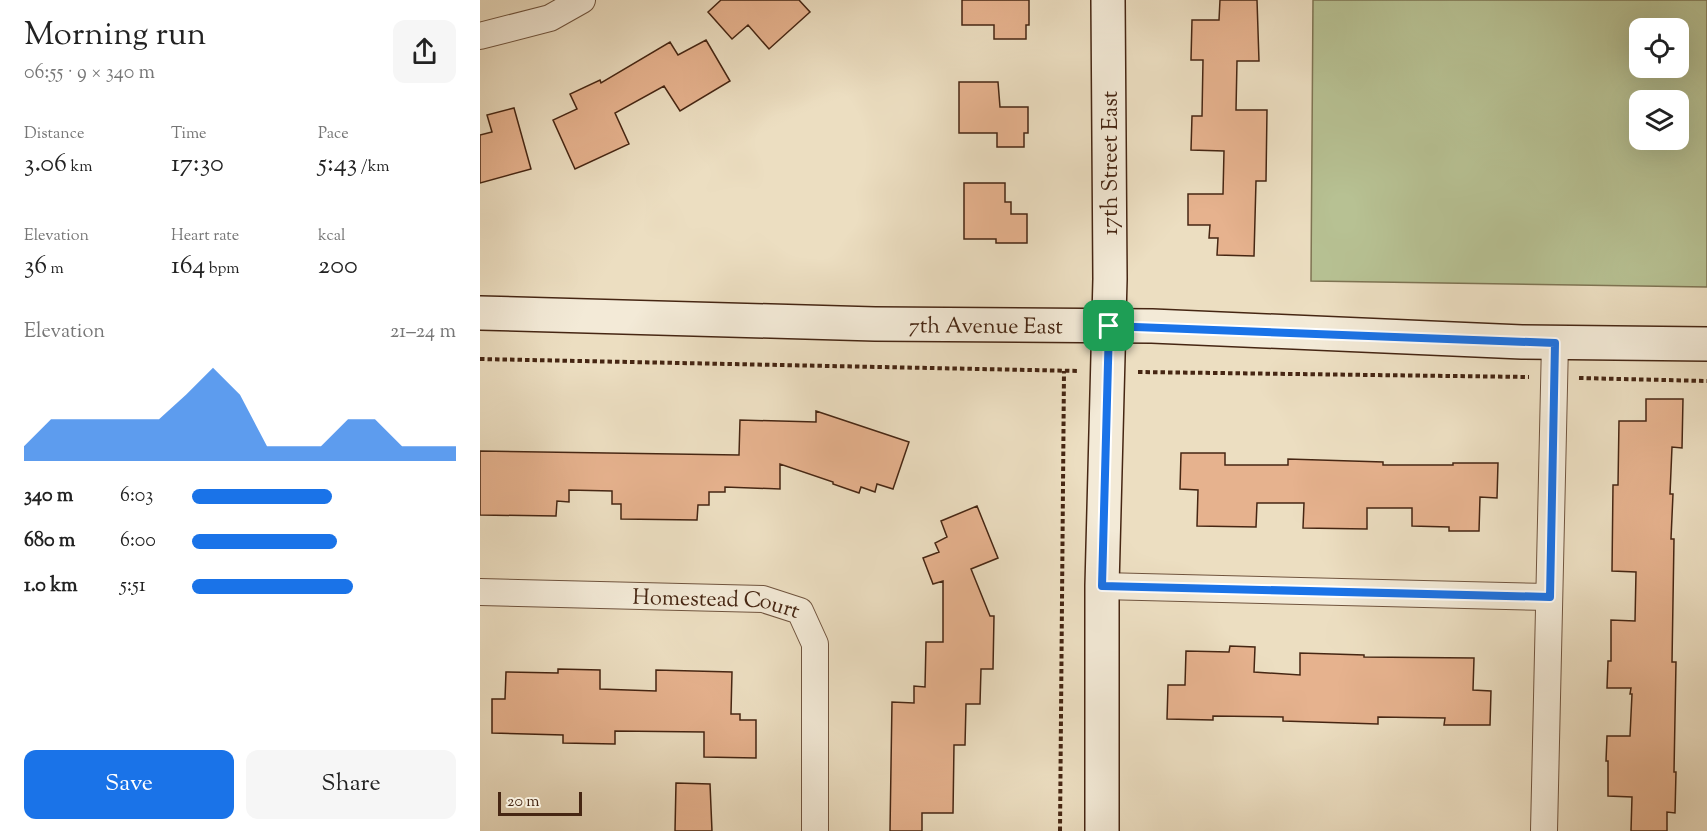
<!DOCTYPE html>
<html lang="en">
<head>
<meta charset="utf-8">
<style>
	:root { --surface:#fff; --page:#f6f6f6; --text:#222; --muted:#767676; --accent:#1a73e8 }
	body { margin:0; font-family:"Sorts Mill Goudy",serif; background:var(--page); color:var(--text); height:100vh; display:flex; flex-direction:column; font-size:22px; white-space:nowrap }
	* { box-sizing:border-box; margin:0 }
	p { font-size:20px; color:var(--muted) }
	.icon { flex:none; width:33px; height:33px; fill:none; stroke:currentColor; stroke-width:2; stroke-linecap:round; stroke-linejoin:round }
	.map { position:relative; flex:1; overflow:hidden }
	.drawer { display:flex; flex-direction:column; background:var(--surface); width:480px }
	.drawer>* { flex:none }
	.controls { position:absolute; left:1149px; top:18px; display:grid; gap:12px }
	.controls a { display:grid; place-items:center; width:60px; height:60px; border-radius:12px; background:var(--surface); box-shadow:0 6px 24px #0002; font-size:30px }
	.scale { position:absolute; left:18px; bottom:15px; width:84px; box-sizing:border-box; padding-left:6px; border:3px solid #462613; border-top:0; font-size:16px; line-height:21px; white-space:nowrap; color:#462613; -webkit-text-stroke:4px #f3ead7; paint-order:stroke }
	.pin { position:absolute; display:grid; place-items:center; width:51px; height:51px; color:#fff; margin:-26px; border-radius:12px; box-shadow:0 3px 9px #0006 }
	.round { display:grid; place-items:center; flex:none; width:63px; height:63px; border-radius:12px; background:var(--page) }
	.overview { display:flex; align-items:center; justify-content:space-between; height:102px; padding:0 24px }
	h1 { font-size:33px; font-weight:600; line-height:45px }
	.metrics { display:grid; grid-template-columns:repeat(3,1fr); gap:9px; height:102px; padding:6px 24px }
	.metrics div { display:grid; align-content:center }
	.metrics b { font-size:26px; font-weight:600 }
	.metrics small { font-size:16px; font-weight:400 }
	.metrics p { font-size:16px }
	.chart { height:168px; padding:12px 24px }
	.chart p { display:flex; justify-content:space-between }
	.chart svg { width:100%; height:108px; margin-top:6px; fill:var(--accent); opacity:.7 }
	.button { display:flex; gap:12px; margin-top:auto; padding:12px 24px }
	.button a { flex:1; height:69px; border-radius:12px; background:var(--accent); color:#fff; font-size:24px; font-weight:600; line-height:69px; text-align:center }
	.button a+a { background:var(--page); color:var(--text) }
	ul { padding:0 24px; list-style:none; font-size:20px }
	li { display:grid; grid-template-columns:96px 72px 1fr; align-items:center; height:45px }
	li i { height:15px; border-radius:8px; background:var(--accent) }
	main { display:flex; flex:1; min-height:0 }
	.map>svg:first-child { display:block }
	.green { fill:#b7c193; stroke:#7e7453; stroke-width:1.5; fill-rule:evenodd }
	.building { fill:#e6b28e; stroke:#462613; stroke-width:1.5 }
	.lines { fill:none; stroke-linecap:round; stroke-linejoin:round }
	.street-casing { stroke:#70543e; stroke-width:28 }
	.secondary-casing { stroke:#462613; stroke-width:36 }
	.path { stroke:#462613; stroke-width:4; stroke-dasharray:4.5 3; stroke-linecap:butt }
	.street { stroke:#f3ead7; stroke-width:26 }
	.secondary { stroke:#f3ead7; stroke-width:33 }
	.route-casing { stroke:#fff; stroke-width:12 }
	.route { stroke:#1a73e8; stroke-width:8 }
	.labels { text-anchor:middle; stroke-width:4.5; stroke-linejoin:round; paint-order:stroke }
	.street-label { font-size:22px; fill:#462613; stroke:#f3ead7 }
</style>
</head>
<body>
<main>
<section class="drawer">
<div class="overview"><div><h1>Morning run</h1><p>06:55 · 9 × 340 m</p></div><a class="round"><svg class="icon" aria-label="share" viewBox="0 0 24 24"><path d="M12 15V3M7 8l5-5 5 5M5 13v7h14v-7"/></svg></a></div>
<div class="metrics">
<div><p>Distance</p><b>3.06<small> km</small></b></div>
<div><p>Time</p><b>17:30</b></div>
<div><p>Pace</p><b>5:43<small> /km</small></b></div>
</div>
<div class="metrics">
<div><p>Elevation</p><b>36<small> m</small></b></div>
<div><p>Heart rate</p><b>164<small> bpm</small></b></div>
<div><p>kcal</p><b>200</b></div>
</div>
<div class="chart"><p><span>Elevation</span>21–24 m</p>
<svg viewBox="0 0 160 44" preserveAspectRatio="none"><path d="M0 44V38L10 27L20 27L30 27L40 27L50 27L60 17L70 6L80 17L90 38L100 38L110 38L120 27L130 27L140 38L150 38L160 38V44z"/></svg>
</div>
<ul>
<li><b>340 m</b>6:03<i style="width:53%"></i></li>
<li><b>680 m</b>6:00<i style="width:55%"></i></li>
<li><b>1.0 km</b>5:51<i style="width:61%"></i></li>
</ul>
<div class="button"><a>Save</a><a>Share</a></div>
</section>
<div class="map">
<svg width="1227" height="831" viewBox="0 0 1227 831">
	<rect width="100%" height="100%" fill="#ecdec1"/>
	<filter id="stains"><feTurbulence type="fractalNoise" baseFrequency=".00333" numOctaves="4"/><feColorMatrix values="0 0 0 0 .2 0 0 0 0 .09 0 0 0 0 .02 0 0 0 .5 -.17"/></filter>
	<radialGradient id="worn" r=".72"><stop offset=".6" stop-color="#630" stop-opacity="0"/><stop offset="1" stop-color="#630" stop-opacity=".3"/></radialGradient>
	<!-- green -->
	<path class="green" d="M 833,0 L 1227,0 L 1227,287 L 831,281 ZM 1160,28 L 1198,28 L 1198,68 L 1160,68 ZM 1160,100 L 1198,100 L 1198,140 L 1160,140 Z"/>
	<!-- building -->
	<path class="building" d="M 241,0 L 319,0 L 330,12 L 289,49 L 268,25 L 252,39 L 228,12 Z
		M 482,0 L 549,0 L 549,25 L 546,25 L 546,39 L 514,39 L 514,25 L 482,25 Z
		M 740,0 L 777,0 L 779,61 L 757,61 L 756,110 L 787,110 L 786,181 L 776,181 L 774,256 L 737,255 L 738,238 L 729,238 L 730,225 L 708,225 L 708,194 L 743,194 L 744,151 L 711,150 L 712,116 L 722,116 L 723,60 L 711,60 L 712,20 L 739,20 Z
		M 226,40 L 250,81 L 200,111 L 184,86 L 135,113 L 149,144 L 95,169 L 73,120 L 97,109 L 90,94 L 120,80 L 121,83 L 190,42 L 198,55 Z
		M 479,82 L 518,82 L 520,107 L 548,107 L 548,133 L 544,133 L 544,147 L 517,147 L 517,133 L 479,133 Z
		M 34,108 L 51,169 L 0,183 L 0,135 L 12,132 L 7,115 Z
		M 484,183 L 525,183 L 525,202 L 531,202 L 531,214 L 547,214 L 547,243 L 516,243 L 516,239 L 484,239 Z
		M 1166,399 L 1203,399 L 1202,448 L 1192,447 L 1190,494 L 1193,494 L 1191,539 L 1194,539 L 1192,662 L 1196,662 L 1194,772 L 1196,772 L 1195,813 L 1187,812 L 1187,831 L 1151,831 L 1152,797 L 1128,796 L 1128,761 L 1126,761 L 1127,736 L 1150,736 L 1152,694 L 1150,694 L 1151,688 L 1127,688 L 1128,661 L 1131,661 L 1131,620 L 1155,621 L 1156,572 L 1132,571 L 1133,485 L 1138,485 L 1139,421 L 1166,421 Z
		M 336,411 L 429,442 L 413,489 L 397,484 L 395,492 L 381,487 L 379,493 L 353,484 L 353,482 L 300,464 L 300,489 L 245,487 L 245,492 L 229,492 L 229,505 L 218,505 L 217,520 L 141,519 L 141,504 L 132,504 L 132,491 L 89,490 L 89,502 L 77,501 L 76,516 L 0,515 L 0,451 L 259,455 L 260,420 L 336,422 Z
		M 701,453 L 745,453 L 745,465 L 808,465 L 808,459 L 903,462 L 903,465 L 973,465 L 973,463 L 1018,463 L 1017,498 L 1000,497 L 999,531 L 969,531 L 969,527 L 932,526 L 932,508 L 887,508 L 887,529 L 823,528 L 824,503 L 777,503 L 776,527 L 717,526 L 718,490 L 700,489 Z
		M 497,506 L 518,558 L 491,569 L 510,616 L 514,616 L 513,669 L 501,669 L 500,704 L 486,704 L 485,745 L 474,745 L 473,813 L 442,813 L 442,831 L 410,831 L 412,702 L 434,703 L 434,686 L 445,687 L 446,642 L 463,642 L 463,581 L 453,584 L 443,558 L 459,552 L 455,543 L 467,537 L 461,521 Z
		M 750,646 L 775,647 L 774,672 L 820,675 L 820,653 L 884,655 L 884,657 L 994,658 L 993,690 L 1011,691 L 1010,725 L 964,725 L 965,718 L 898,717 L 898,724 L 803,721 L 803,717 L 733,716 L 733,720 L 687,719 L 688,685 L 705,685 L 706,651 L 749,652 Z
		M 78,669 L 120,670 L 120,689 L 176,691 L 176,670 L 252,672 L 251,714 L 260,714 L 260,720 L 276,720 L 276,758 L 224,757 L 224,732 L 135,731 L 135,744 L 83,743 L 83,735 L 12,733 L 12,699 L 25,699 L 26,672 L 78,673 Z
		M 196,783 L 230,784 L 232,831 L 195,831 Z"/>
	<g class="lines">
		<!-- street casing -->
		<g class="street-casing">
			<g id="street">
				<path d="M 0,36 L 70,18 L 102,0"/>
				<path d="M 622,586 L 1069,597"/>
				<path id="s1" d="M 0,592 L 283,599 L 320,611 L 335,644 L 335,831"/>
				<path d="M 1064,831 L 1075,343"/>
			</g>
		</g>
		<!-- secondary casing -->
		<g class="secondary-casing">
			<g id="secondary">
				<path id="s2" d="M 0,313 L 395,324 L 672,326 L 1042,342 L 1227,344"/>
				<path d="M 622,831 L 622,586 L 630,279 L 628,0"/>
			</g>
		</g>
		<!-- path -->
		<path class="path" d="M 0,359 L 599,371
			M 658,372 L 1049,377
			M 1099,378 L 1227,381
			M 580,831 L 584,371"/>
		<!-- street -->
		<use href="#street" class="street"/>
		<!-- secondary -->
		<use href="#secondary" class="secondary"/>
	</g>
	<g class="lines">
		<!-- route casing -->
		<g class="route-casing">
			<path id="route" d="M 629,326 L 1075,343 L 1070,597 L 622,586 Z"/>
		</g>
		<!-- route -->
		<use href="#route" class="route"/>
	</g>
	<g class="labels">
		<!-- street labels -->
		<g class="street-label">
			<text transform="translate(629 163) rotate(-90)" y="8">17th Street East</text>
			<text dy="8" stroke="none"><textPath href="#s2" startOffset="506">7th Avenue East</textPath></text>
			<text dy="8" stroke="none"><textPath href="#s1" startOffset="237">Homestead Court</textPath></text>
		</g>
	</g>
	<rect width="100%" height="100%" filter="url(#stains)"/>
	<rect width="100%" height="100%" fill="url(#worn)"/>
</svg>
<div class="controls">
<a><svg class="icon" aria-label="locate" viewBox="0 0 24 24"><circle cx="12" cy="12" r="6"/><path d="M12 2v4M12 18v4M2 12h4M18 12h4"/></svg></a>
<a><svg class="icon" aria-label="layers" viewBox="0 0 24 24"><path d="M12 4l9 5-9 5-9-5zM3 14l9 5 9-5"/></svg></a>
</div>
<div class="scale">20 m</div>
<div class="pin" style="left:629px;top:326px;background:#1e9e55"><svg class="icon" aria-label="arrive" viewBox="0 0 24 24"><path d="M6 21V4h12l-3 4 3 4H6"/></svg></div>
</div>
</main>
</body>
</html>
